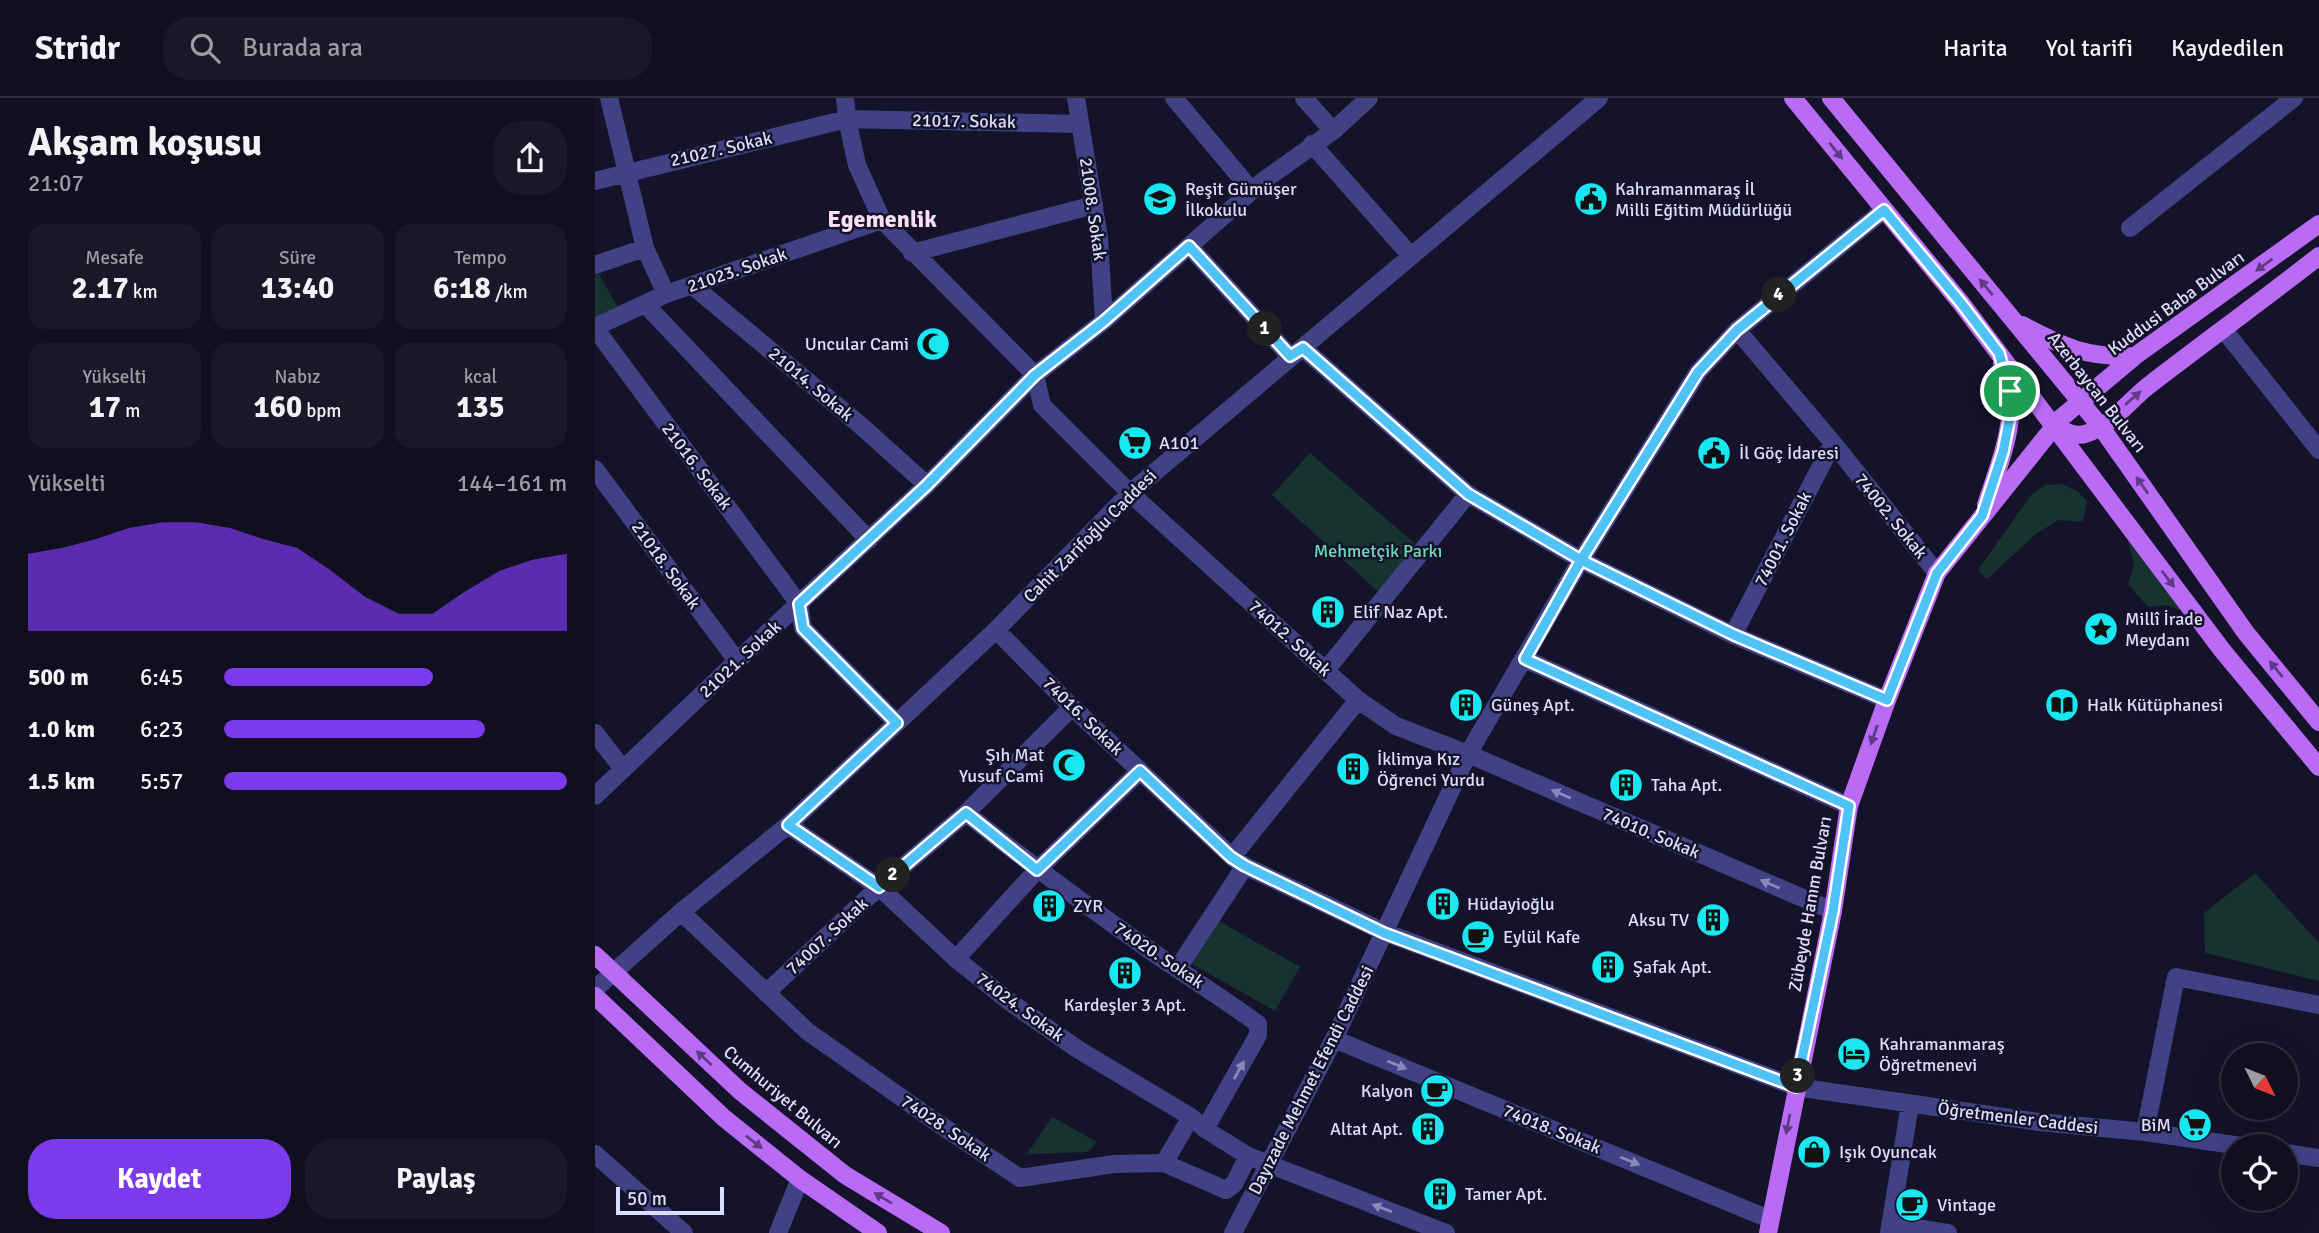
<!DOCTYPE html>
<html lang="tr">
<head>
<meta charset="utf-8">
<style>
	:root { --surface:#100e1f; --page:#191728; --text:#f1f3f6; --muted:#9c9ca4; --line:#302e3d; --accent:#7c3aed }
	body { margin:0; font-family:Signika,sans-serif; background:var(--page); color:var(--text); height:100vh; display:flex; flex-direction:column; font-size:26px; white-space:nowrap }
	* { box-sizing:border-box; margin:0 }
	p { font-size:23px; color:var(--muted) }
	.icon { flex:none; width:38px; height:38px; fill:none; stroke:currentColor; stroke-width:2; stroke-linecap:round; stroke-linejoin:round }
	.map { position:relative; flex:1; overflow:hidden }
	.side { display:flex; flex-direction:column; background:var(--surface); width:595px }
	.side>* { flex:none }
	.needle { width:46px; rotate:133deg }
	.fabs { position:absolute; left:1626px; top:945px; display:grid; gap:14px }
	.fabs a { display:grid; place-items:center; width:77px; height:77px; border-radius:50%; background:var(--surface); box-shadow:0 7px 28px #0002,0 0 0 2px var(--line); font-size:35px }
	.scale { position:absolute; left:21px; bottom:18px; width:108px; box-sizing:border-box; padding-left:7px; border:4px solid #dfddfd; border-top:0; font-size:19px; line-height:24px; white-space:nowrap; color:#dfddfd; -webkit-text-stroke:5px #151329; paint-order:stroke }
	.pin { position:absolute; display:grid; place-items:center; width:60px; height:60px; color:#fff; margin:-30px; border:4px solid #fff; border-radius:50%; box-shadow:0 2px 7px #0007 }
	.km { position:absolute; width:35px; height:35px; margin:-18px; border-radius:50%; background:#222; color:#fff; font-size:19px; line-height:35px; text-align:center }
	.round { display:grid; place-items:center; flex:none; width:74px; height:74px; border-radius:28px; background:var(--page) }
	.overview { display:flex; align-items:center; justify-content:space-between; height:119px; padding:0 28px }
	h1 { font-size:38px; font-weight:800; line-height:52px }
	.stats { display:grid; grid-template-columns:repeat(3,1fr); gap:10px; height:119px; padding:7px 28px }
	.stats div { display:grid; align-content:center; border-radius:18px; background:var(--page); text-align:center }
	.stats b { font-size:30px; font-weight:800 }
	.stats small { font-size:19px; font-weight:400 }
	.stats p { font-size:19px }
	.chart { height:196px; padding:14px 28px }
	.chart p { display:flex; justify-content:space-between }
	.chart svg { width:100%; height:126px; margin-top:7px; fill:var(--accent); opacity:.7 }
	.button { display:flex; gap:14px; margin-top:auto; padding:14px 28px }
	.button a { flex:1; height:80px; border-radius:28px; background:var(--accent); color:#fff; font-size:28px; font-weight:800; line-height:80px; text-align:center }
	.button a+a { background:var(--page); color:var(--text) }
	ul { padding:0 28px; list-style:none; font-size:23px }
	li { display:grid; grid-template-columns:112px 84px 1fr; align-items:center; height:52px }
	li i { height:18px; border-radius:9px; background:var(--accent) }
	header { display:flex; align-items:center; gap:42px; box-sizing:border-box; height:98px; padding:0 35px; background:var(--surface); border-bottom:2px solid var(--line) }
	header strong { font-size:33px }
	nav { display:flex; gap:38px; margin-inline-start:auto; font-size:24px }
	.search { width:490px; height:63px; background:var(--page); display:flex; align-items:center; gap:18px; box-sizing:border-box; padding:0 24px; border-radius:28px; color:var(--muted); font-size:26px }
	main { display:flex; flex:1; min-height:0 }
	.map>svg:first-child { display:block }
	.green { fill:#163330 }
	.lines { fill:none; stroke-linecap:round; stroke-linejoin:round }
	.minor { stroke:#414285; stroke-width:18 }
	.major { stroke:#ba6bf6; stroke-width:18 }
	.oneway { fill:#5f3b85 }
	.oneway2 { fill:#88b }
	.route-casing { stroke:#fff; stroke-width:14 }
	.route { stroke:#4fc3f7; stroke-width:9 }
	.labels { text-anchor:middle; stroke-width:5; stroke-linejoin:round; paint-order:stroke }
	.street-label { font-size:18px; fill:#dfddfd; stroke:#151329 }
	.poi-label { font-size:18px; fill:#dfddfd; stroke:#151329; text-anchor:start }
	.park-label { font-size:18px; fill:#6cdab8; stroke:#151329 }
	.district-label { font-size:24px; font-weight:bold; fill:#fddff4; stroke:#151329 }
</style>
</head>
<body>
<header>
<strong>Stridr</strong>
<div class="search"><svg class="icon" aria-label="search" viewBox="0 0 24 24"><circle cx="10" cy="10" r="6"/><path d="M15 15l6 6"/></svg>Burada ara</div>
<nav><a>Harita</a><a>Yol tarifi</a><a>Kaydedilen</a></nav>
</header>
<main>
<section class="side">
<div class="overview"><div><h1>Akşam koşusu</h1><p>21:07</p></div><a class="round"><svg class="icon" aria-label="share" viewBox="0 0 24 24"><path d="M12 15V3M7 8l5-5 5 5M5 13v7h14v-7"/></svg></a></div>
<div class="stats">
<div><p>Mesafe</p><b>2.17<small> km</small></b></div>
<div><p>Süre</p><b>13:40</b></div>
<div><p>Tempo</p><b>6:18<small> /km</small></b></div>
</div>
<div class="stats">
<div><p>Yükselti</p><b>17<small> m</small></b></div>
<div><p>Nabız</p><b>160<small> bpm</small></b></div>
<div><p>kcal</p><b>135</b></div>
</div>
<div class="chart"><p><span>Yükselti</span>144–161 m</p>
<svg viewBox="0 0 160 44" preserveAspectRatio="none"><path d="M0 44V17L10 15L20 12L30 8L40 6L50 6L60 8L70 12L80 15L90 23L100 32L110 38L120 38L130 30L140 23L150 19L160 17V44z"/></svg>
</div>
<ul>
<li><b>500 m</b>6:45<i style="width:61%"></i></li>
<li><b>1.0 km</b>6:23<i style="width:76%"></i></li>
<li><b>1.5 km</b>5:57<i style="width:100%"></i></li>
</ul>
<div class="button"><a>Kaydet</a><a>Paylaş</a></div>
</section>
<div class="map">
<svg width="1724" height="1135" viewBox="0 0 1724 1135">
	<rect width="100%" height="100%" fill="#151329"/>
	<!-- green -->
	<path class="green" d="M 0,169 L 26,215 L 0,229 Z
		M 715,355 L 826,451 L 788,498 L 677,397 Z
		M 1467,386 L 1482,393 L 1492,403 L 1488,424 L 1464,422 L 1442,435 L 1392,481 L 1383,472 L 1436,397 L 1450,387 Z
		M 1532,438 L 1596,516 L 1571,507 L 1553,509 L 1533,486 L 1539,467 Z
		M 1660,775 L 1724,845 L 1724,883 L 1610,855 L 1609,815 Z
		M 622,822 L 705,869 L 680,913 L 597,866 Z
		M 457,1019 L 502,1044 L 493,1054 L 432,1056 Z"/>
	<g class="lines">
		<!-- minor -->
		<path class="minor" d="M 14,0 L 50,150 L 71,196
			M 250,0 L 252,21 L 262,67 L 287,122 L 440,277 L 447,307 L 535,395 L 763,602 L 801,628 L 873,656 L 1238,813
			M 481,0 L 504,140 L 509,223
			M 579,0 L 657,93
			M 709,0 L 738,33
			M 717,46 L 816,158
			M 0,83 L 252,21 L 485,26
			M 1535,130 L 1699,0
			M 594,148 L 695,258
			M 317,155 L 499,107
			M 0,167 L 50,150
			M 98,188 L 264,326 L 332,387
			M 51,207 L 274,442
			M 0,229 L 71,196 L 287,122
			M 0,230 L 204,506 L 208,530 L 302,625
			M 1142,232 L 1238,345 L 1342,475
			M 1629,232 L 1724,352
			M 708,250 L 873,396 L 986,462 L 1138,537 L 1292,602
			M 0,371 L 142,563
			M 401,532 L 477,609 L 637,759 L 650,768 L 789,834 L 1201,989 L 1444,1024 L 1550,1034 L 1646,1048
			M 1138,537 L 1238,345
			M 930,561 L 1254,708
			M 731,572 L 873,396
			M 0,635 L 28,671
			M 0,698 L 142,563 L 332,387 L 440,277 L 509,223 L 668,83 L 738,33 L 774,0
			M 371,715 C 431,763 493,809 556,853 C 592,878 628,900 663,926 L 663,937 L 610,1031
			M 193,727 L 284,789 L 361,861 L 415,904 L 484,952 L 596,1019 L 610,1031 L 653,1058 L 851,1135
			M 637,759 L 763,602
			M 86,814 L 212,933 L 341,1024 L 425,1080 L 519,1066 L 569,1065 L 631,1092 L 639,1086 L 653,1058
			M 361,861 L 442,772 L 545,673
			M 583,870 L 650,768
			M 0,891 L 86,814 L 193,727 L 401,532 L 535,395 L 1004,0
			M 171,895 L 284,789 L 371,715 L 477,609
			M 739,941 L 1174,1121
			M 1550,1034 L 1581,879 L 1724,907
			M 1690,1055 L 1724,1060
			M 0,1056 L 89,1135
			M 569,1065 L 596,1019
			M 1295,1126 L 1353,1135
			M 183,1135 L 205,1081
			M 638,1135 L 739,941 L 873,656 L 986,462 L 1103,274 L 1142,232 L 1289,112
			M 1294,1135 L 1315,1006"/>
		<!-- major -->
		<path class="major" d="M 1198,0 L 1366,205 L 1627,552 L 1724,669
			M 1236,0 L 1506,329 L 1651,535 L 1724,624
			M 1427,227 C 1468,249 1492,260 1540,258
			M 1460,328 C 1469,333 1479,339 1490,336 C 1515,329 1534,303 1553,288 C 1610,244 1668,202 1724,158
			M 1391,407 C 1402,372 1421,329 1414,291 C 1412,282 1409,273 1407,265
			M 0,857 L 145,993 L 250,1077 L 346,1135
			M 0,898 L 129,1020 L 205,1081 L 283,1135
			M 1173,1135 L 1238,813 L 1254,708 L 1292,602 L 1342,475 L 1466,320 L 1540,258 L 1724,126"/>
	</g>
	<!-- one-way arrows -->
	<defs><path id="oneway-solid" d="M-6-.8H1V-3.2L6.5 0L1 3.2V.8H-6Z" transform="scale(1.75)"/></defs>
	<g class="oneway">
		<use href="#oneway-solid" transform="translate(1241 53) rotate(51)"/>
		<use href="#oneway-solid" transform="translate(1669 167) rotate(144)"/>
		<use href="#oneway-solid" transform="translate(1391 189) rotate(-130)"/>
		<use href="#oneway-solid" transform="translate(1538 300) rotate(-41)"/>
		<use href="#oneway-solid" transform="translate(1547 387) rotate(-125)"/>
		<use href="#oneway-solid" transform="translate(1573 481) rotate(53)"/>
		<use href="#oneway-solid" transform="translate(1681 571) rotate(-129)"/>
		<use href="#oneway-solid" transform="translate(1279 637) rotate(109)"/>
		<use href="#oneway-solid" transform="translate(109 960) rotate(-137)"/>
		<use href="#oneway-solid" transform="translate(1193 1026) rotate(101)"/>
		<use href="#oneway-solid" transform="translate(159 1044) rotate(38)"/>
		<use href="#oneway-solid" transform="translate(288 1100) rotate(-149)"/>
	</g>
	<g class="oneway2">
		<use href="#oneway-solid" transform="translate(966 696) rotate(-157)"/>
		<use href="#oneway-solid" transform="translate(1175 786) rotate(-157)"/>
		<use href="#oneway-solid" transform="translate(802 967) rotate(22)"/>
		<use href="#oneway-solid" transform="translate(644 972) rotate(-61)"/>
		<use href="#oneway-solid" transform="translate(1035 1063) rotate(22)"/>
		<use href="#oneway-solid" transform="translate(787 1110) rotate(-159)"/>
	</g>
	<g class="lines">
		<!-- route casing -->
		<g class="route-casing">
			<path id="route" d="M 1415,293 L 1415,319 L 1408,354 L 1387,418 L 1342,475 L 1292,602 L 1139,537 L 986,462 L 873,396 L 708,250 L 695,258 L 594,148 L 509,223 L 440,277 L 332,387 L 204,506 L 208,530 L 302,625 L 193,727 L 284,789 L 371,715 L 442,772 L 545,673 L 636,759 L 650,768 L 789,835 L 1201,989 L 1238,813 L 1254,708 L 930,561 L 986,462 L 1103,274 L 1142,232 L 1289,112 L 1366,205 L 1404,255 L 1415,293"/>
		</g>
		<!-- route -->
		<use href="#route" class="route"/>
	</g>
	<!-- icons -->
	<defs>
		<g id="school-disc" transform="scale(1.75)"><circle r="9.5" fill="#16e7f0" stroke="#151329"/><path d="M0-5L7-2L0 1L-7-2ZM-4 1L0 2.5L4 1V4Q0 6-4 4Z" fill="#111"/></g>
		<g id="civic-disc" transform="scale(1.75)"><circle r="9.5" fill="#16e7f0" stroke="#151329"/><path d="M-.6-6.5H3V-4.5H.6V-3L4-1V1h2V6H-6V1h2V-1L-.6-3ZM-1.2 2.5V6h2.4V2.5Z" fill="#111"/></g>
		<g id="mosque-disc" transform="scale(1.75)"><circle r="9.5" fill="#16e7f0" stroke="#151329"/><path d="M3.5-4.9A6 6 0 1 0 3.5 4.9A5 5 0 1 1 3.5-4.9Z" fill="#111"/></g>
		<g id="supermarket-disc" transform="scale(1.75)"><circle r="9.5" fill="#16e7f0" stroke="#151329"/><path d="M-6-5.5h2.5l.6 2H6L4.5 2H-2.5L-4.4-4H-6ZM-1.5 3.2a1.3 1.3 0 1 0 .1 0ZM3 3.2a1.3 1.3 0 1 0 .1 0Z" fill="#111"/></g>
		<g id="building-disc" transform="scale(1.75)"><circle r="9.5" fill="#16e7f0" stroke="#151329"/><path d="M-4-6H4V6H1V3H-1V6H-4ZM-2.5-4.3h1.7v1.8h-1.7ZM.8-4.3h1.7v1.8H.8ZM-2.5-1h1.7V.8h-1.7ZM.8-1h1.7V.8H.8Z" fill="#111"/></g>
		<g id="sight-disc" transform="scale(1.75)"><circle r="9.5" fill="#16e7f0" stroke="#151329"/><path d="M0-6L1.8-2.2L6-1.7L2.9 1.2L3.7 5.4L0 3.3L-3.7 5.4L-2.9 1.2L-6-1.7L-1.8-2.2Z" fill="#111"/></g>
		<g id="library-disc" transform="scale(1.75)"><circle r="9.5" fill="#16e7f0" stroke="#151329"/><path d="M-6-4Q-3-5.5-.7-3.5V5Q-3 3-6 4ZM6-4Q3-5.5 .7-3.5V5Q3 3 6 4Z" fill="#111"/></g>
		<g id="cafe-disc" transform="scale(1.75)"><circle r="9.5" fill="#16e7f0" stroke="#151329"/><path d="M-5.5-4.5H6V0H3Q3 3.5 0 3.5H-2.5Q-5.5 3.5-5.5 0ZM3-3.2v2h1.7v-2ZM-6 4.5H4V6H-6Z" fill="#111"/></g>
		<g id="hotel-disc" transform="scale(1.75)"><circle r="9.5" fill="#16e7f0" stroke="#151329"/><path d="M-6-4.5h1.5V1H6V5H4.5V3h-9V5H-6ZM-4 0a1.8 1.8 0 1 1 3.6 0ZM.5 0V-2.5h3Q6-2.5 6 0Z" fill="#111"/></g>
		<g id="shop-disc" transform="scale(1.75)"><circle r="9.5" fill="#16e7f0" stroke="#151329"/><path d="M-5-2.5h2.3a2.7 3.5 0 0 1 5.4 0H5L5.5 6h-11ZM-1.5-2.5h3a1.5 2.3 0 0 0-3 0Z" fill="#111"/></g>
	</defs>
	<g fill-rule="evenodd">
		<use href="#school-disc" x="565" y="101"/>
		<use href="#civic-disc" x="996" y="101"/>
		<use href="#mosque-disc" x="338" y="246"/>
		<use href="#supermarket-disc" x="540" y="345"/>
		<use href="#civic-disc" x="1119" y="355"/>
		<use href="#building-disc" x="733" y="514"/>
		<use href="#sight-disc" x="1506" y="531"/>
		<use href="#building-disc" x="871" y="607"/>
		<use href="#library-disc" x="1467" y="607"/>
		<use href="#mosque-disc" x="474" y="667"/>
		<use href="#building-disc" x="758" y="671"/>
		<use href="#building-disc" x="1031" y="687"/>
		<use href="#building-disc" x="848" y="806"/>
		<use href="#building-disc" x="454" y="808"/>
		<use href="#building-disc" x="1118" y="822"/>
		<use href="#cafe-disc" x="883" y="839"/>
		<use href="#building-disc" x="1013" y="869"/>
		<use href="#building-disc" x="530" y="875"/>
		<use href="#hotel-disc" x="1259" y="956"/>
		<use href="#cafe-disc" x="842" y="993"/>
		<use href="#supermarket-disc" x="1600" y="1027"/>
		<use href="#building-disc" x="833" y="1031"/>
		<use href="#shop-disc" x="1219" y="1054"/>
		<use href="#building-disc" x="845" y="1096"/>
		<use href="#cafe-disc" x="1317" y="1107"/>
	</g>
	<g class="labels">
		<!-- street labels -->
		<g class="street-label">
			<text transform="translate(369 23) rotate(1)" y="6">21017. Sokak</text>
			<text transform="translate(126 51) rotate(-13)" y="6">21027. Sokak</text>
			<text transform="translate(498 111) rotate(82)" y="6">21008. Sokak</text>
			<text transform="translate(142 172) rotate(-19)" y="6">21023. Sokak</text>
			<text transform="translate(1581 205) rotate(-36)" y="6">Kuddusi Baba Bulvarı</text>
			<text transform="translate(216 286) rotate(40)" y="6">21014. Sokak</text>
			<text transform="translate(1502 294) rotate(52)" y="6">Azerbaycan Bulvarı</text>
			<text transform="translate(102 368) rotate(53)" y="6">21016. Sokak</text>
			<text transform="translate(1296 418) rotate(51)" y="6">74002. Sokak</text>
			<text transform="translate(495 438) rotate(-45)" y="6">Cahit Zarifoğlu Caddesi</text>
			<text transform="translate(1188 441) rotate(-63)" y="6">74001. Sokak</text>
			<text transform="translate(71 467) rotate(54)" y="6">21018. Sokak</text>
			<text transform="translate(695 540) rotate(42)" y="6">74012. Sokak</text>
			<text transform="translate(145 561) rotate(-43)" y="6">21021. Sokak</text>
			<text transform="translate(488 618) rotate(44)" y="6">74016. Sokak</text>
			<text transform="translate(1056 735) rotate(23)" y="6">74010. Sokak</text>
			<text transform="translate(1215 806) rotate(-80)" y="6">Zübeyde Hanım Bulvarı</text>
			<text transform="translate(232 838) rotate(-43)" y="6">74007. Sokak</text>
			<text transform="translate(564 857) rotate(34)" y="6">74020. Sokak</text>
			<text transform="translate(425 909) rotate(36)" y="6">74024. Sokak</text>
			<text transform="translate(716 982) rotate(-63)" y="6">Dayızade Mehmet Efendi Caddesi</text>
			<text transform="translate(188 999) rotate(40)" y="6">Cumhuriyet Bulvarı</text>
			<text transform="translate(1423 1020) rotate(7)" y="6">Öğretmenler Caddesi</text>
			<text transform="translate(351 1030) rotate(34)" y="6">74028. Sokak</text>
			<text transform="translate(957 1031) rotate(22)" y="6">74018. Sokak</text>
		</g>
		<!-- poi labels -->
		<g class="poi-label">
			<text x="590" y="97">Reşit Gümüşer<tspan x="590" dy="21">İlkokulu</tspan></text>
			<text x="1020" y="97">Kahramanmaraş İl<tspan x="1020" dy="21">Milli Eğitim Müdürlüğü</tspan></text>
			<text x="314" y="252" text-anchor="end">Uncular Cami</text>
			<text x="564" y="351">A101</text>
			<text x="1144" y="361">İl Göç İdaresi</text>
			<text x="758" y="520">Elif Naz Apt.</text>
			<text x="1530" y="527">Millî İrade<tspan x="1530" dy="21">Meydanı</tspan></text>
			<text x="896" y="613">Güneş Apt.</text>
			<text x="1492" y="613">Halk Kütüphanesi</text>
			<text x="449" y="663" text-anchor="end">Şıh Mat<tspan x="449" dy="21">Yusuf Cami</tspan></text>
			<text x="782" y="667">İklimya Kız<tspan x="782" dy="21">Öğrenci Yurdu</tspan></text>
			<text x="1056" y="693">Taha Apt.</text>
			<text x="872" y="812">Hüdayioğlu</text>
			<text x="478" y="814">ZYR</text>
			<text x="1094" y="828" text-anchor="end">Aksu TV</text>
			<text x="908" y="845">Eylül Kafe</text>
			<text x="1038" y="875">Şafak Apt.</text>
			<text x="530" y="913" text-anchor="middle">Kardeşler 3 Apt.</text>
			<text x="1284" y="952">Kahramanmaraş<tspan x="1284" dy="21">Öğretmenevi</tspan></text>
			<text x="818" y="999" text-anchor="end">Kalyon</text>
			<text x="1576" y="1033" text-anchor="end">BiM</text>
			<text x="808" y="1037" text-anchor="end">Altat Apt.</text>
			<text x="1244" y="1060">Işık Oyuncak</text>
			<text x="870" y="1102">Tamer Apt.</text>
			<text x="1342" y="1113">Vintage</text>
		</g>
		<!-- park labels -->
		<g class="park-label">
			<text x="783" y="459">Mehmetçik Parkı</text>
		</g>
		<!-- district labels -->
		<g class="district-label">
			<text x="287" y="129">Egemenlik</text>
		</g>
	</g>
</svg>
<div class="fabs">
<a><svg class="needle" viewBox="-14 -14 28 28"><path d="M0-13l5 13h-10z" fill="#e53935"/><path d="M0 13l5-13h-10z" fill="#9c9ca4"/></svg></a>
<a><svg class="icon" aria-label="locate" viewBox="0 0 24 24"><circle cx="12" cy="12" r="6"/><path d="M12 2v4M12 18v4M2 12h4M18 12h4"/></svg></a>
</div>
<div class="scale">50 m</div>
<div class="pin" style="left:1415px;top:293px;background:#1e9e55"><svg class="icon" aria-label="arrive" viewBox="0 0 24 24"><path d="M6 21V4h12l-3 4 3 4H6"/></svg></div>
<b class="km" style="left:670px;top:231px">1</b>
<b class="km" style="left:298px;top:777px">2</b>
<b class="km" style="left:1203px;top:978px">3</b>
<b class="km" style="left:1184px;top:197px">4</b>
</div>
</main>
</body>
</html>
